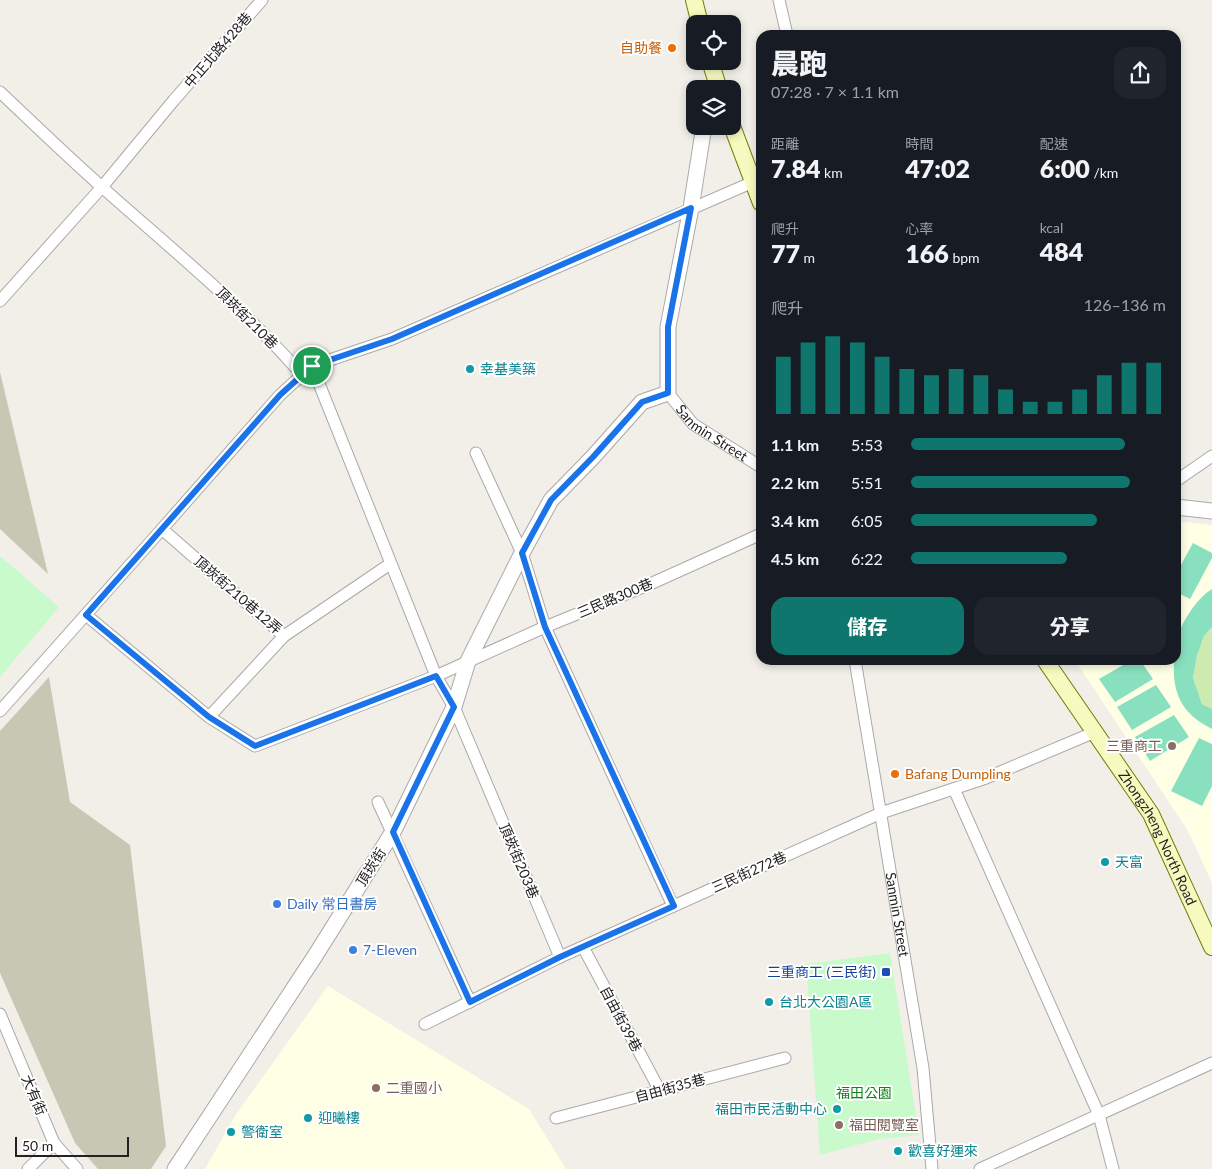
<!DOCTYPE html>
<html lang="zh-TW">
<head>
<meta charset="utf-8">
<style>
	:root { --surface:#171b24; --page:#20242c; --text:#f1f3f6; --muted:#9ea1a6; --accent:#0f766e }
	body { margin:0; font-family:Lato,"Noto Sans TC",sans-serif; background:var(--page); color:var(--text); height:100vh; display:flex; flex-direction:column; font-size:19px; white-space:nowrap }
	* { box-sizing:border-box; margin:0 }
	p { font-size:16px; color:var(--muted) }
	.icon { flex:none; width:28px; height:28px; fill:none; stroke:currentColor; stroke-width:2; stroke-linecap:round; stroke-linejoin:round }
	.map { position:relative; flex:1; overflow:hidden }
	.details { position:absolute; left:756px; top:30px; width:425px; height:635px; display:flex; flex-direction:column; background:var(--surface); border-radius:15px; box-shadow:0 2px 8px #0003 }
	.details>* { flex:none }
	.controls { position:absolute; left:686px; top:15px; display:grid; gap:10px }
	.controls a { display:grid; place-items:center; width:55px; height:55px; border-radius:10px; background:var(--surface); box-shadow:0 2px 8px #0003; font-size:25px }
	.scale { position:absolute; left:15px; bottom:12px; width:114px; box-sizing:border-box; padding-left:5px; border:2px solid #222; border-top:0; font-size:14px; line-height:18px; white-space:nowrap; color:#222; -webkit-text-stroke:4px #fff; paint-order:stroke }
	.pin { position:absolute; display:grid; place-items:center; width:42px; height:42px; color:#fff; margin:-21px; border:2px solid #fff; border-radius:50%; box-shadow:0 1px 5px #0007 }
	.round { display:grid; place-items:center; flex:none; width:52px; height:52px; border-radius:15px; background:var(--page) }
	.head { display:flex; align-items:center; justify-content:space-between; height:85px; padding:0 15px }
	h1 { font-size:28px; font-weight:800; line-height:38px }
	.stats { display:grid; grid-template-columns:repeat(3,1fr); gap:8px; height:85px; padding:5px 15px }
	.stats div { display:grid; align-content:center }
	.stats b { font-size:25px; font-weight:800 }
	.stats small { font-size:14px; font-weight:400 }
	.stats p { font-size:14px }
	.chart { height:140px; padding:10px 15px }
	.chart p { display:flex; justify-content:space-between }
	.chart svg { width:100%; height:90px; margin-top:5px; stroke:var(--accent); stroke-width:6 }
	.action { display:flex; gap:10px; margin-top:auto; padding:10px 15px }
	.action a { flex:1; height:58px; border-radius:15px; background:var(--accent); color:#fff; font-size:20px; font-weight:800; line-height:58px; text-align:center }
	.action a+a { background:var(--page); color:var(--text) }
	ul { padding:0 15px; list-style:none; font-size:16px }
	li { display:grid; grid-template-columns:80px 60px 1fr; align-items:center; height:38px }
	li i { height:12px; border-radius:6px; background:var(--accent) }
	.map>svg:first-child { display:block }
	.education { fill:#ffffe5 }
	.construction { fill:#c7c7b4 }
	.grass { fill:#cdebb0 }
	.park { fill:#c8facc }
	.pitch { fill:#88e0be }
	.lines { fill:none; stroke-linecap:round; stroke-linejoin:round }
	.minor-casing { stroke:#a9a9a9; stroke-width:13 }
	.tertiary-casing { stroke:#a9a9a9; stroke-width:17 }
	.secondary-casing { stroke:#707d05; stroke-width:18 }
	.minor { stroke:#fff; stroke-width:11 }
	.tertiary { stroke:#fff; stroke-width:15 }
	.secondary { stroke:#f7fabf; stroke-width:16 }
	.route-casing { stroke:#fff; stroke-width:10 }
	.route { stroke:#1a73e8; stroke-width:6 }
	.food-dot { fill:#e8710a; stroke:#fff; stroke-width:2 }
	.culture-dot { fill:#0f9aa8; stroke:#fff; stroke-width:2 }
	.education-dot { fill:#8d6e63; stroke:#fff; stroke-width:2 }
	.shop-dot { fill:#3f7fe0; stroke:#fff; stroke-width:2 }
	.transit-dot { fill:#1a4fb4; stroke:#fff; stroke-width:2 }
	.labels { text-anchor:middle; stroke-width:4; stroke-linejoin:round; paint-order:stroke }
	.food-label { font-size:14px; fill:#c56008; stroke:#fff; text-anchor:end }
	.street-label { font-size:14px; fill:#222; stroke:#fff }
	.culture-label { font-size:14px; fill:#0d838f; stroke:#fff; text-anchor:start }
	.education-label { font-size:14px; fill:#785e54; stroke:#fff; text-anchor:start }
	.shop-label { font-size:14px; fill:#366cbe; stroke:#fff; text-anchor:start }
	.transit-label { font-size:14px; fill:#164399; stroke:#fff; text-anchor:end }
	.park-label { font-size:14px; fill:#0c8416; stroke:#fff }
</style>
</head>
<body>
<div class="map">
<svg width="1212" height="1169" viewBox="0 0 1212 1169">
	<rect width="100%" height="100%" fill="#f2efe9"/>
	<!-- education -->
	<path class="education" d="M 1176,521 L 1212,525 L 1212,883 L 1188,831 L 1075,660 L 1176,660 Z
		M 328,986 L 529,1109 L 566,1169 L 205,1169 L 235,1116 Z"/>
	<!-- construction -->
	<path class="construction" d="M 0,372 L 48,574 L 0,529 Z
		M 49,677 L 70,802 L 130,845 L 166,1146 L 151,1169 L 98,1169 L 75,1143 L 0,973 L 0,731 Z"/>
	<!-- grass -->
	<path class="grass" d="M 1212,627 L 1212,709 L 1202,704 L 1193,678 L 1197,656 L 1204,636 Z"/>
	<!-- park -->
	<path class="park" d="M 0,556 L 59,607 L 0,677 Z
		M 890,953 L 919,1135 L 879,1139 L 820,1155 L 806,964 Z"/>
	<!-- pitch -->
	<path class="pitch" d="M 1193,543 L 1212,553 L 1212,558 L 1190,599 L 1176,592 L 1176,574 Z
		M 1212,589 L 1212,627 L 1204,636 L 1197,656 L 1193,678 L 1202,704 L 1212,709 L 1212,729 C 1182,714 1172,694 1174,660 L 1176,660 C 1176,654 1175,646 1177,640 C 1180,624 1197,598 1212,589 Z
		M 1132,660 L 1140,660 L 1153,679 L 1115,702 L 1099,679 Z
		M 1156,685 L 1171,707 L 1132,730 L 1117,707 Z
		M 1174,715 L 1189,737 L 1150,761 L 1135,737 Z
		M 1199,738 L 1212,744 L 1212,786 L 1202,806 L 1171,791 Z"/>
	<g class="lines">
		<!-- minor casing -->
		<g class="minor-casing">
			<g id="minor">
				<path d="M 779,0 L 787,35"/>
				<path d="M 0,92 C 34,124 68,157 103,188 C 168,246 236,301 295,367 L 312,366 L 392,339 L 753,182"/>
				<path d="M 0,301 L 102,187 L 174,100 L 262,0"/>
				<path d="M 312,366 L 436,676 L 454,707 L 560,957 L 881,813 L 986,778 L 1095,732"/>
				<path id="s1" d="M 668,393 L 693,424 L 761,467"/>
				<path d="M 476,453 L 522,553 L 545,627 L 673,906"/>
				<path d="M 1176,481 L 1212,456"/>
				<path d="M 162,529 L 284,636 L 390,564"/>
				<path d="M 86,615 L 209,717 L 255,746 L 436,676 L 545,627 L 648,585 L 761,534"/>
				<path id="s2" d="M 855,660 L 923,1068 L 932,1169"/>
				<path d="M 0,711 L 162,529 L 280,395 L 312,366"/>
				<path d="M 209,717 L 284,636"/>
				<path d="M 954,789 L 1099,1115 L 1113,1169"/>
				<path d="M 378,802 L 470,1002"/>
				<path d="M 583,947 L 660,1091"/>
				<path d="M 0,1014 L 54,1143 L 77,1169"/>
				<path d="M 425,1024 L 560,957"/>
				<path d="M 556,1118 L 785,1058"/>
				<path d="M 28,1169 L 54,1143"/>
				<path d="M 980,1169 L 1212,1063"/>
			</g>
		</g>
		<!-- tertiary casing -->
		<g class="tertiary-casing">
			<path id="tertiary" d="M 1176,507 L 1212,511
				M 175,1169 L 315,956 L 394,830 L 454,707 L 468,661 L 522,553 L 551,500 L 593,457 L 642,402 L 668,393 L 668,327 L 691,208 L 704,126"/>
		</g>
		<!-- secondary casing -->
		<g class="secondary-casing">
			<g id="secondary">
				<path d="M 694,0 L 700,24"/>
				<path d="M 710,61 L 719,89"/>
				<path d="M 732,126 L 761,203"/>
				<path id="s3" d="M 1045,660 L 1151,814 L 1212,947"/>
			</g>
		</g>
		<!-- minor -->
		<use href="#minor" class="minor"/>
		<!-- tertiary -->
		<use href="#tertiary" class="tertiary"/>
		<!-- secondary -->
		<use href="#secondary" class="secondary"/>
	</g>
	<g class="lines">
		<!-- route casing -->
		<g class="route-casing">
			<path id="route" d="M 691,208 L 668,327 L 668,393 L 642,402 L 593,457 L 551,500 L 522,553 L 545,627 L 674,906 L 560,957 L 470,1002 L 393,832 L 454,707 L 436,676 L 255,746 L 209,717 L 86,615 L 280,395 L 312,366 L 392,339 Z"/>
		</g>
		<!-- route -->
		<use href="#route" class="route"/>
	</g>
	<!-- markers -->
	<g class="food-dot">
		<circle cx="672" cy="48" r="5"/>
		<circle cx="895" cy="774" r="5"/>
	</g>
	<g class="culture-dot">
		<circle cx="470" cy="369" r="5"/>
		<circle cx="1105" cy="862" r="5"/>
		<circle cx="769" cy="1002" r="5"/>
		<circle cx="837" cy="1109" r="5"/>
		<circle cx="308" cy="1118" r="5"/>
		<circle cx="231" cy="1132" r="5"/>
		<circle cx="898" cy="1151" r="5"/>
	</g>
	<g class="education-dot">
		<circle cx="1172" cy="746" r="5"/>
		<circle cx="376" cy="1088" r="5"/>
		<circle cx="839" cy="1125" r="5"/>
	</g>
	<g class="shop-dot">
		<circle cx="277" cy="904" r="5"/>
		<circle cx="353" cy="950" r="5"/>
	</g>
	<rect class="transit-dot" x="881" y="967" width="10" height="10" rx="2.5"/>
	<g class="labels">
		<!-- food labels -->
		<g class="food-label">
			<text x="662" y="53">自助餐</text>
			<text x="905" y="779" text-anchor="start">Bafang Dumpling</text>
		</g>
		<!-- street labels -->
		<g class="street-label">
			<text transform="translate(218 50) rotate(-49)" y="5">中正北路428巷</text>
			<text transform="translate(247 318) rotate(45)" y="5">頂崁街210巷</text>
			<text dy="5" stroke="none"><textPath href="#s1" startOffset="60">Sanmin Street</textPath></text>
			<text transform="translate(238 595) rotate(41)" y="5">頂崁街210巷12弄</text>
			<text transform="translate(615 598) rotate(-23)" y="5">三民路300巷</text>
			<text dy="5" stroke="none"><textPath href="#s3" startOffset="211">Zhongzheng North Road</textPath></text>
			<text transform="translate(519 861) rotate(67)" y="5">頂崁街203巷</text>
			<text transform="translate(371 867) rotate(-58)" y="5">頂崁街</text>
			<text transform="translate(749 872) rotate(-24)" y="5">三民街272巷</text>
			<text dy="5" stroke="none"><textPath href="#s2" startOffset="258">Sanmin Street</textPath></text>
			<text transform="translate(621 1019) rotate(62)" y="5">自由街39巷</text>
			<text transform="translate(670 1088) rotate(-15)" y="5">自由街35巷</text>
			<text transform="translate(34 1095) rotate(67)" y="5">大有街</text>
		</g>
		<!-- culture labels -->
		<g class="culture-label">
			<text x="480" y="374">幸基美築</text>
			<text x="1115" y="867">天富</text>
			<text x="779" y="1007">台北大公園A區</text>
			<text x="827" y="1114" text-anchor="end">福田市民活動中心</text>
			<text x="318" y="1123">迎曦樓</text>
			<text x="241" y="1137">警衛室</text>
			<text x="908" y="1156">歡喜好運來</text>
		</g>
		<!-- education labels -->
		<g class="education-label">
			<text x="1162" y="751" text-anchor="end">三重商工</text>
			<text x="386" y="1093">二重國小</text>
			<text x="849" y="1130">福田閱覽室</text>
		</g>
		<!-- shop labels -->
		<g class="shop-label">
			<text x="287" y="909">Daily 常日書房</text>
			<text x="363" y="955">7-Eleven</text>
		</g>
		<!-- transit labels -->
		<g class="transit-label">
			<text x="876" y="977">三重商工 (三民街)</text>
		</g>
		<!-- park labels -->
		<g class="park-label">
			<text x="864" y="1098">福田公園</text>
		</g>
	</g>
</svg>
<div class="controls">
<a><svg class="icon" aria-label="locate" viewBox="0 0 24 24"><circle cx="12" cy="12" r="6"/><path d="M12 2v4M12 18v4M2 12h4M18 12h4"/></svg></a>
<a><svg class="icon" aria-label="layers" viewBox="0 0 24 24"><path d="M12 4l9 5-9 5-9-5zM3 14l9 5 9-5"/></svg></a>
</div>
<div class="scale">50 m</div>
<div class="pin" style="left:312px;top:366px;background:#1e9e55"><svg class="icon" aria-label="arrive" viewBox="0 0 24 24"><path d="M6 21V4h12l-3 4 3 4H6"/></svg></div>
<section class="details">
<div class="head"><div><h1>晨跑</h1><p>07:28 · 7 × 1.1 km</p></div><a class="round"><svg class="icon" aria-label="share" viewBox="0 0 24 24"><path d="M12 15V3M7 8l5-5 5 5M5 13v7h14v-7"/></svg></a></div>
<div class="stats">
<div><p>距離</p><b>7.84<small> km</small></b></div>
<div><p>時間</p><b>47:02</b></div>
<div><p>配速</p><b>6:00<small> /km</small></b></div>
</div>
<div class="stats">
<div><p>爬升</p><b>77<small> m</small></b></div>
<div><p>心率</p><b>166<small> bpm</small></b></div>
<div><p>kcal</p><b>484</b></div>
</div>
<div class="chart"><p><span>爬升</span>126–136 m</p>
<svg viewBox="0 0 160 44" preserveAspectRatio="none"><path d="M5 44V16M15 44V9M25 44V6M35 44V9M45 44V16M55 44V22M65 44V25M75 44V22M85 44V25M95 44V32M105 44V38M115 44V38M125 44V32M135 44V25M145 44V19M155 44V19"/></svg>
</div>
<ul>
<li><b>1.1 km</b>5:53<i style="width:84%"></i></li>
<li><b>2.2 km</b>5:51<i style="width:86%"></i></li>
<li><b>3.4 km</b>6:05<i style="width:73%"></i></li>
<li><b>4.5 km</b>6:22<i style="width:61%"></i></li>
</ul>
<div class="action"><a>儲存</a><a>分享</a></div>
</section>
</div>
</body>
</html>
